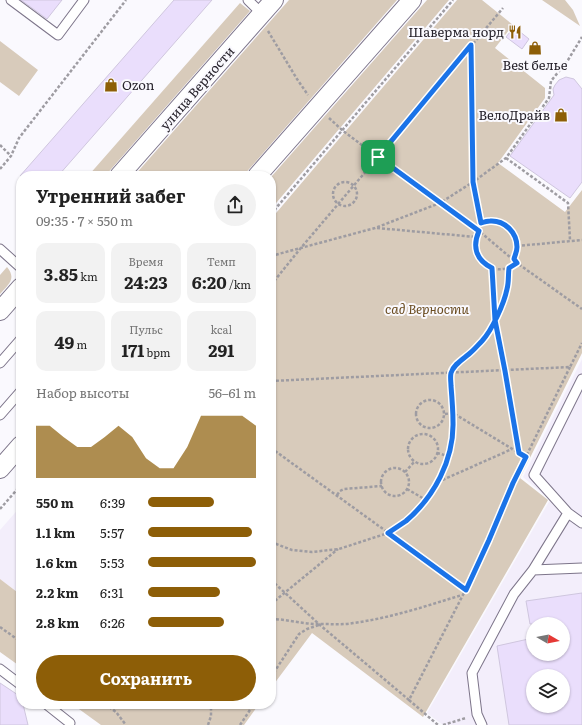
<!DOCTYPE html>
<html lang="ru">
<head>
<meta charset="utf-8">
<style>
	:root { --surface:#fff; --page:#f2f2f2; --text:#222; --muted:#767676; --accent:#8d5e07 }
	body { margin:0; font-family:Literata,serif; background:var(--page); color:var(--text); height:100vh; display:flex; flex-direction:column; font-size:15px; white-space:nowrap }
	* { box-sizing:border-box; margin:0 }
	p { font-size:13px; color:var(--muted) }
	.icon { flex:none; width:22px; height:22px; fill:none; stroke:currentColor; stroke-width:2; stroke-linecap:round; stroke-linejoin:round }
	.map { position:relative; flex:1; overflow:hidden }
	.sheet { position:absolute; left:16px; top:171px; width:260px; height:538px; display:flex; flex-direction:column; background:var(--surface); border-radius:16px; box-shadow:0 1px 3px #0004 }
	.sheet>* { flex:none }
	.needle { width:26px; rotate:99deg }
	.tools { position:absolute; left:526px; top:617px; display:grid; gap:8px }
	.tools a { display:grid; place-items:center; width:44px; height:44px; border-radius:50%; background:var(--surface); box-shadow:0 1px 3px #0004; font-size:20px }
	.pin { position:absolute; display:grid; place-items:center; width:34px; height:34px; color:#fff; margin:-17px; border-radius:8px; box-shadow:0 2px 6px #0006 }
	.round { display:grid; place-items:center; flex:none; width:42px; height:42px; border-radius:21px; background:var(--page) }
	.head { display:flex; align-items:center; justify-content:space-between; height:68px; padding:0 20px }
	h1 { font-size:18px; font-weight:700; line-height:30px }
	.figures { display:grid; grid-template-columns:repeat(3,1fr); gap:6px; height:68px; padding:4px 20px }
	.figures div { display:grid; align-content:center; border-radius:10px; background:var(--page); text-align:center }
	.figures b { font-size:17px; font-weight:700 }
	.figures small { font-size:11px; font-weight:400 }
	.figures p { font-size:11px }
	.chart { height:112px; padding:8px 20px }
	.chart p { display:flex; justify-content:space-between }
	.chart svg { width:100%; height:72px; margin-top:4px; fill:var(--accent); opacity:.7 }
	.cta { display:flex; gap:8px; margin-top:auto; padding:8px 20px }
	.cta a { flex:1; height:46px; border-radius:24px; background:var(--accent); color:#fff; font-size:16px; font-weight:700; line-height:46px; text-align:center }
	ul { padding:0 20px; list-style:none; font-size:13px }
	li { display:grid; grid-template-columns:64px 48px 1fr; align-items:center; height:30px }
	li i { height:10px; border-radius:5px; background:var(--accent) }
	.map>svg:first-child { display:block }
	.built { fill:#f3eefb; fill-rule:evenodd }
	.green { fill:#d8cbbb }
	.building { fill:#eadefc; stroke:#cfc6de; fill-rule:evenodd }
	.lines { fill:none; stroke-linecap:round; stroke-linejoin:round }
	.service-casing { stroke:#7d758a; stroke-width:11 }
	.minor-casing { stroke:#7d758a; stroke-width:20 }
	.path { stroke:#9e9ca2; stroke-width:2.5; stroke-dasharray:3 2; stroke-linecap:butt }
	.service { stroke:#fff; stroke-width:9 }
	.minor { stroke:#fff; stroke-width:18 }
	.route-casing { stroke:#fff; stroke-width:8 }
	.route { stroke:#1a73e8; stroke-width:5 }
	.labels { text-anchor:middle; stroke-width:4; stroke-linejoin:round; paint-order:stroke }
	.poi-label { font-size:13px; fill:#27232c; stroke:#faf9fe; text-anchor:end }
	.street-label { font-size:13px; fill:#27232c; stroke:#faf9fe }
	.park-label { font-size:13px; font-style:italic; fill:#6a4c20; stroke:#faf9fe }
</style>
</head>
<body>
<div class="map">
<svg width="582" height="725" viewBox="0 0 582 725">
	<rect width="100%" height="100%" fill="#faf9fe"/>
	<!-- built -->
	<path class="built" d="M 582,359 L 582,725 L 443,725 L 427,713 L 550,500 L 523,477 ZM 533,624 L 563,624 L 563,654 L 533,654 ZM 533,676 L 563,676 L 563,706 L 533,706 Z
		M 21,506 L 21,595 L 0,579 L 0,530 Z"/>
	<!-- green -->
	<path class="green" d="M 289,0 L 397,0 L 243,176 L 134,176 Z
		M 427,0 L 449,0 L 271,209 L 271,177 Z
		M 457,0 L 482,0 L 513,25 L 495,48 L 545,88 L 545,98 L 498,163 L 565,212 L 582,190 L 582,353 L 520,478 L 548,500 L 423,717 L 312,633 L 271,688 L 271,219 Z
		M 542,0 L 565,0 L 573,10 L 580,26 Z
		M 240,3 L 250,11 L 105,176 L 88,176 Z
		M 0,41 L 38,70 L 19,96 L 0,82 Z
		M 7,267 C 17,279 8,285 0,294 L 0,275 Z
		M 0,579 L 21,595 L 21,667 L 0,652 Z
		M 72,704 L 259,704 L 244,725 L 101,725 Z"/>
	<!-- building -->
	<path class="building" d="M 21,0 L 62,0 L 47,19 Z
		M 174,0 L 212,0 L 58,176 L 20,176 Z
		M 514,27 L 529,39 L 522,49 L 506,37 Z
		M 566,77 L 574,79 L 582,89 L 582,182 L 570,198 L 510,156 L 554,95 L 553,89 L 555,85 L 559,80 Z
		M 582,593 L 582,725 L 509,725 L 497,646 L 533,638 L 533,654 L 563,654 L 563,624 L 530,624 L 526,601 ZM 533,676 L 563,676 L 563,706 L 533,706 Z
		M 0,683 L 21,697 L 21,704 L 23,704 L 28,725 L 0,725 Z"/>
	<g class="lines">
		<!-- service casing -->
		<g class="service-casing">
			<path id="service" d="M 11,0 L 58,35 L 84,0
				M 248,0 L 262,14
				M 0,249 L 21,268
				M 0,363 L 21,339
				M 582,379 L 534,475 L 568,513 L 582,523
				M 0,415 L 21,391
				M 533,570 L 582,568
				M 0,669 L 21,685
				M 46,704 L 70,723
				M 482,725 L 477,714 L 472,673 L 514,594 L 533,570 L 568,513"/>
		</g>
		<!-- minor casing -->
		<g class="minor-casing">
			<path id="minor" d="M 119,176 L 274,0
				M 257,176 L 412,0
				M 0,311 L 21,287
				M 0,469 L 21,445"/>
		</g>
		<!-- path -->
		<path class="path" d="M 268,31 L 297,79 L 308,95
			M 471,46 L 473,182 L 481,223
			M 329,118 L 342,130 L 378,157 L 479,231 L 517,263 L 582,309
			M 0,145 L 11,156
			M 506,158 L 568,203 L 570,240
			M 0,169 L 11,156 L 19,138 L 126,0
			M333 194a12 12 0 1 1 24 0a12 12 0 1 1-24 0Z
			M 271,214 L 453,0
			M 474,227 C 500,212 526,231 513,259
			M 377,228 L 476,237
			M 479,231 C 477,237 475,242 476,249 C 478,261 491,271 503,269 C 509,269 513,265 517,263
			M 517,246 L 582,240
			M 271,256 L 375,228 L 440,203 L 473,182 L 506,158 L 549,98 L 551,81 L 568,60 L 582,37
			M 492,268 L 495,320 L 505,371 L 519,453 L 526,457
			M 271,285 L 300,249 L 378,157 L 503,8
			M 271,381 L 570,367 L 582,343
			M416 414a14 14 0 1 1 28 0a14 14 0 1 1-28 0Z
			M 445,414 L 453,413 L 519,453
			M408 449a15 15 0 1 1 30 0a15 15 0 1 1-30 0Z
			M 271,448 L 466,589
			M 437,453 L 448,456
			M381 482a14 14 0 1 1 28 0a14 14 0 1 1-28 0Z
			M 405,472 L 415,461
			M 438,482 L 512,449
			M 407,489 L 426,500
			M 337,495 L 340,491 L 344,489 L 382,486
			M 0,509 L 21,485
			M 271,542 L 292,550 L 312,552 L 339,549 L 388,533 L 405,522 L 416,511 L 426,500 L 438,482 L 444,469 L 449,456 L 454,429 L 450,373 L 457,363 L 470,353 L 483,340 L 495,320 L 502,306 L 508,288 L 509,268
			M 271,580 L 320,625 L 409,700 L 466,589 L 489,540 L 513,483 L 570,367
			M 271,604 L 338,549
			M 271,619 C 288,619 305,625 323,624 C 333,624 343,625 353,623 C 391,618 426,606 462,595
			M 0,627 L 21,642
			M 271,677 L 299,634 L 307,629 L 319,625
			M 409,700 L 438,725
			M 105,704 L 116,712 L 126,725
			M 208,725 L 211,716 L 211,704
			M 240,725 L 254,704
			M 443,725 L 466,718"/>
		<!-- service -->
		<use href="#service" class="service"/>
		<!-- minor -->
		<use href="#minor" class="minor"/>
	</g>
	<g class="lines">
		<!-- route casing -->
		<g class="route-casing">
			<path id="route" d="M 378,157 L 479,231 C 472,247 476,260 492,268 L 495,320 L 505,371 L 519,453 L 526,457 L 513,483 L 489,540 L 466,590 L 388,533 C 394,529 400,525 406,521 C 434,497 454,460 453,422 C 453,410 452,398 451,386 C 451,382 450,377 451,373 C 453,365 463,359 469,354 C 474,350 478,345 482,341 C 492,330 504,304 507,289 C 509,282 508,275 509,268 L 517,263 L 514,259 C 515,255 517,252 517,247 C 517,233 505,220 490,221 C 487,221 484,222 481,223 L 473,182 L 471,45 L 378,157"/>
		</g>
		<!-- route -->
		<use href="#route" class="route"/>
	</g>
	<!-- icons -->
	<defs>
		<g id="restaurant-bare" transform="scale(1.08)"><path d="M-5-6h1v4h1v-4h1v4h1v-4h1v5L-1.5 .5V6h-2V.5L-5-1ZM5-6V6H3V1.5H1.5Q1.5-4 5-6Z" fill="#8d5e07" stroke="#faf9fe" stroke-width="2.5" paint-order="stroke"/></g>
		<g id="shop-bare" transform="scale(1.08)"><path d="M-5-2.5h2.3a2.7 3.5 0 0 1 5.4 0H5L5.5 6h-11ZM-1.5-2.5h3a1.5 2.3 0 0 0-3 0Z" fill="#8d5e07" stroke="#faf9fe" stroke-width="2.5" paint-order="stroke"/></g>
	</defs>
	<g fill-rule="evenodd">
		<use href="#restaurant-bare" x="515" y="32"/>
		<use href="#shop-bare" x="535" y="48"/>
		<use href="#shop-bare" x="111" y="85"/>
		<use href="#shop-bare" x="561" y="115"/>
	</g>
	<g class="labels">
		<!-- poi labels -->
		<g class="poi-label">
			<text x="504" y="37">Шаверма норд</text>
			<text x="535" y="70" text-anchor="middle">Best белье</text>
			<text x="122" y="90" text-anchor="start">Ozon</text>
			<text x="550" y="120">ВелоДрайв</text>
		</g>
		<!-- street labels -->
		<g class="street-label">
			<text transform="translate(197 88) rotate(-49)" y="5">улица Верности</text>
		</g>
		<!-- park labels -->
		<g class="park-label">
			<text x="427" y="314">сад Верности</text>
		</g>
	</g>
</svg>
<div class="tools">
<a><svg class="needle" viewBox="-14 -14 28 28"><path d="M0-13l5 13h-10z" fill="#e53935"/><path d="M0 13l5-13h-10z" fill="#767676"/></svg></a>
<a><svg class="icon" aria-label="layers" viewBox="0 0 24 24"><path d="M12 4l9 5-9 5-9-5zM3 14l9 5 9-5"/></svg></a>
</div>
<div class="pin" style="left:378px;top:157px;background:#1e9e55"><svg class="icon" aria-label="arrive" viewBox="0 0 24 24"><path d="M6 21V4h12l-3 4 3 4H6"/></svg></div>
<section class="sheet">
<div class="head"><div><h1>Утренний забег</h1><p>09:35 · 7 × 550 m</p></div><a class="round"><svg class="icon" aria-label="share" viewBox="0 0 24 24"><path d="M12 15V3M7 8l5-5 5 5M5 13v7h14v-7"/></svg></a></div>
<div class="figures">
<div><b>3.85<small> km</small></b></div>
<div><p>Время</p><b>24:23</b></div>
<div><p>Темп</p><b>6:20<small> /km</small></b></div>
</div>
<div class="figures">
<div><b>49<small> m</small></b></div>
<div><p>Пульс</p><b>171<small> bpm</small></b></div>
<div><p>kcal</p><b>291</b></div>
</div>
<div class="chart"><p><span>Набор высоты</span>56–61 m</p>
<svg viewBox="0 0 160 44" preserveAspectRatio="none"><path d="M0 44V12L10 12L20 19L30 25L40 25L50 19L60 12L70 19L80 32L90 38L100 38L110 25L120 6L130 6L140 6L150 6L160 12V44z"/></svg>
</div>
<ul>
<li><b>550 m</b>6:39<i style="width:61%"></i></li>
<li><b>1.1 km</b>5:57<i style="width:96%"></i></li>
<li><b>1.6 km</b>5:53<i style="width:100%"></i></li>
<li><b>2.2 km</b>6:31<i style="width:67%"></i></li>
<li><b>2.8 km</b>6:26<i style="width:70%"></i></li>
</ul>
<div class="cta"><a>Сохранить</a></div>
</section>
</div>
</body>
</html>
